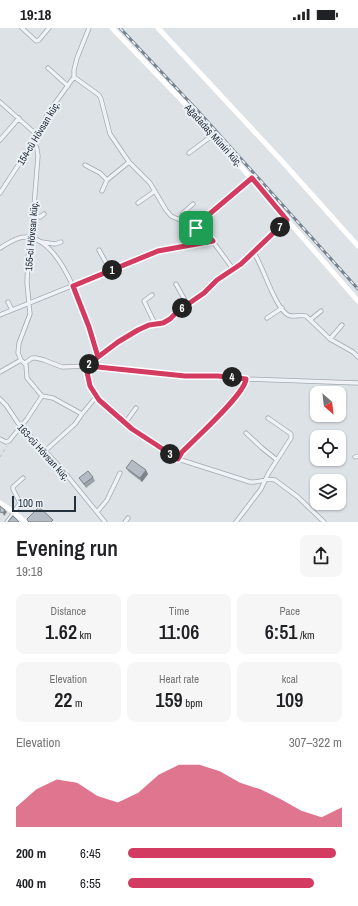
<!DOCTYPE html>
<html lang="en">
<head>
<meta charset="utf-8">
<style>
	:root { --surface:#fff; --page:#f6f6f6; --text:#202124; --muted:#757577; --accent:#d33b60 }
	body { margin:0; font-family:"Archivo Narrow",sans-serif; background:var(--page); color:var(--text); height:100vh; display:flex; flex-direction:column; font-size:15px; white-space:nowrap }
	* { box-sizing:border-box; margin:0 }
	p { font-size:13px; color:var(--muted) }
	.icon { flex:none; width:22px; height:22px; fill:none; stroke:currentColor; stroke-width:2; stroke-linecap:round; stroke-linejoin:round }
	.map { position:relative; height:494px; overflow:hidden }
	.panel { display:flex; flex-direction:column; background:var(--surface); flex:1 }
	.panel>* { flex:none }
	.needle { width:26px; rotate:152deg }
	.controls { position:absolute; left:310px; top:358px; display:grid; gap:8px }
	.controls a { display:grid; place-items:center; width:36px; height:36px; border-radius:8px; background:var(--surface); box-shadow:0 1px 3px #0004; font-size:20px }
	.scale { position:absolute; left:12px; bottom:10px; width:64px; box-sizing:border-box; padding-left:4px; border:2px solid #26313e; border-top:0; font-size:11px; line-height:14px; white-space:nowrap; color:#26313e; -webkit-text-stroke:3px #ecf1f5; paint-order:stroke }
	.pin { position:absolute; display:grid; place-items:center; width:34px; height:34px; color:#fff; margin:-17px; border-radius:8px; box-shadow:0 2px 6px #0006 }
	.km { position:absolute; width:20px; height:20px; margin:-10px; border-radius:50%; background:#222; color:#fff; font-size:11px; line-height:20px; text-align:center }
	.round { display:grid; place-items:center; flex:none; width:42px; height:42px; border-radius:8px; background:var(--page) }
	.summary { display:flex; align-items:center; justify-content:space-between; height:68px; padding:0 16px }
	h1 { font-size:22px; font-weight:600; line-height:30px }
	.figures { display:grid; grid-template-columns:repeat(3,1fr); gap:6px; height:68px; padding:4px 16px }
	.figures div { display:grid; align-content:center; border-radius:8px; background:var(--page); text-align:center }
	.figures b { font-size:20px; font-weight:600 }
	.figures small { font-size:11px; font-weight:400 }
	.figures p { font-size:11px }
	.chart { height:112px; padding:8px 16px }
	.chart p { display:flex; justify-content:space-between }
	.chart svg { width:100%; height:72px; margin-top:4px; fill:var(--accent); opacity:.7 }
	ul { padding:0 16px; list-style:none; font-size:13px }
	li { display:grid; grid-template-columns:64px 48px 1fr; align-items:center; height:30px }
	li i { height:10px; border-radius:5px; background:var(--accent) }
	.status { display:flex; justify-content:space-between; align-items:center; height:28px; padding:0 20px; background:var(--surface); direction:ltr }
	.status svg { height:11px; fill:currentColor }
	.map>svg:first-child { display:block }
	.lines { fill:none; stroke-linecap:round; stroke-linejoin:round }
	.lane-casing { stroke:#a2a9b1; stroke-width:3.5 }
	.street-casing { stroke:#a2a9b1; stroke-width:5 }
	.path { stroke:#bbc0c6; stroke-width:1; stroke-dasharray:3 3; stroke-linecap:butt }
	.lane { stroke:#eff2f6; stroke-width:2 }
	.street { stroke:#eff2f6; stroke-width:3.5 }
	.secondary { stroke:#fff; stroke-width:5 }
	.rail-casing { stroke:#768391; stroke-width:3 }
	.rail { stroke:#ecf1f5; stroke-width:1.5; stroke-dasharray:4.5; stroke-linecap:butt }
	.wall { fill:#9ba1a9 }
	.shaded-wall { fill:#7e8389 }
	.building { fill:#b4bbc4; stroke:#7e8389 }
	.route-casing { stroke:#fff; stroke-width:8 }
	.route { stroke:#d33b60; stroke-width:5 }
	.labels { text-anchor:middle; stroke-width:4; stroke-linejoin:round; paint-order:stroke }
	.street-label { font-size:10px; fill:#26313e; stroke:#ecf1f5 }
</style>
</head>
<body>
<div class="status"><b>19:18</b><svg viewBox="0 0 49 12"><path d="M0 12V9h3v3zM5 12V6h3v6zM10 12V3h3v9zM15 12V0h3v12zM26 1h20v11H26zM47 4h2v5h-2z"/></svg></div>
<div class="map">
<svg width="358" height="494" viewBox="0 0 358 494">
	<rect width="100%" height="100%" fill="#dde2e7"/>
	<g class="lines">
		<!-- lane casing -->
		<g class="lane-casing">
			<path id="lane" d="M 6,494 L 13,485"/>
		</g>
		<!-- street casing -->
		<g class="street-casing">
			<path id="street" d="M 22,0 L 36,13 L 39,12 L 49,0
				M 48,40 L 68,58
				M 74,49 L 99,67 L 101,71 L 110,106 L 129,134 L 150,155 L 166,182 L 171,188 L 201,201 L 208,207 L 233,241
				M 0,74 L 37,107
				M 0,112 L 19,90
				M 34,113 L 37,121 L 38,128 L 34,178 L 28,230 L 27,255 L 30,286 L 19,315 L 18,325 L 21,332 L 26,337 L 27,350 L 42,368 L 53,370 L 82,386
				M 189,125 L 213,107
				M 85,137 L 100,145 L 107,152
				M 102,163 L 107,152 L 129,134
				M 0,165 L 34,113 L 50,82 L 74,49 L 74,42 L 77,30 L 89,0
				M 138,175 L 155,163
				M 33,187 L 40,189 L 44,186
				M 180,192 L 183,185 L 193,176
				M 287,192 L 241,236 L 222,249 L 198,270 L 178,283 L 170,291 L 163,295 L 149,297 L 138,302 L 118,314 L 98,329 L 88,338 L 87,344 L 90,357 L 96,369 L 132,401 L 178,431 L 250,454 C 258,455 266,450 275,452 L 298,469 L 324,494
				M 196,200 L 200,194 L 252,150
				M 42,214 L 55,216 L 61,214
				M 0,220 C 7,216 16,209 25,209 C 65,209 88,299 98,329
				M 99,222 L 110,242
				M 254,225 C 263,238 275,280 288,287 C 294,290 300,286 306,288 L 330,311 L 353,324 L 358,329
				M 176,256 L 187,276
				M 152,267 L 144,273 L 155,296
				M 8,274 L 12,282
				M 0,287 L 158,223 L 213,213
				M 267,290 L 282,280
				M 310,292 L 321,283
				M 330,311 L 342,297
				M 25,335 L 32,330 L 36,330 L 44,332 L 62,339 L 88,338 L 185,348 L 218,348 L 246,351 L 358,355
				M 0,344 L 21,332
				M 0,371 L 6,377 L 18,395 L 61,440 L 105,494
				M 125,395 L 136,380
				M 246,405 L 262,420 L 277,432
				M 0,411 L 6,414 L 9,413 L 27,391 L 42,368
				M 45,423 L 75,396 L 82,386 L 96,369
				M 355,429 L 358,428
				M 178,431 L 182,424 L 219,389 L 246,355 L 246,351
				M 14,484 L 20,475 L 13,461 L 13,459 L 23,450
				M 97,484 L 107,472 L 120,445
				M 125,494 L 128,490
				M 236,494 L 261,461 L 268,446 L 291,410 L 291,406 L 268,390"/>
		</g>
		<!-- path -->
		<path class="path" d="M 0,429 L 7,418"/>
		<!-- lane -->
		<use href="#lane" class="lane"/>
		<!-- street -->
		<use href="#street" class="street"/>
		<!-- secondary -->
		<path class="secondary" d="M 112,0 L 195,86 L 358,273
			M 158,0 L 280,131 L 358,218
			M 0,475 L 14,484 L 25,494"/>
		<!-- rail casing -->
		<g class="rail-casing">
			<path id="rail" d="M 120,0 L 198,83 L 358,261"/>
		</g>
		<!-- rail -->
		<use href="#rail" class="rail"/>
	</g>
	<!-- wall -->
	<path class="wall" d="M 126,440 L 148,446 L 142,454 L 129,444 Z
		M 93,449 L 95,453 L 86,460 L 79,450 Z"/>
	<!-- shaded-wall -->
	<path class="shaded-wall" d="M 146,442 L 148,446 L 142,454 L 140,450 Z
		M 5,482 L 7,484 L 4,488 L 3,485 Z"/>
	<!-- building -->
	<path class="building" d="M 132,432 L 146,442 L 140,450 L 126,440 Z
		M 88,443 L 93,449 L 84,456 L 79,450 Z
		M 0,478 L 5,482 L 3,485 L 0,484 Z
		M 39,479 L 53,492 L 51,494 L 29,494 L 28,493 L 27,491 Z
		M 13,488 L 19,494 L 8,494 Z"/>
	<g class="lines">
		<!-- route casing -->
		<g class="route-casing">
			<path id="route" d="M 196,200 L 208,207 L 213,213 L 158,223 L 73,258 L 89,299 L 98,329 L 88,338 L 87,344 L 90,358 L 99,372 L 132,401 L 178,431 L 182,424 C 195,411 245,366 246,351 L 218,348 L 185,348 L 88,338 L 98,329 L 118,314 L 138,302 L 149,297 L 163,295 L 170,291 L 178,283 L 204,265 L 217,252 L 241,236 L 287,192 L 252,150 L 200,194 L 196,200"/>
		</g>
		<!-- route -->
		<use href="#route" class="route"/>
	</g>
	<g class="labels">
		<!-- street labels -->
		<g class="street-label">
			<text transform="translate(38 105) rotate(-59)" y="4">154-cü Hövsan küç.</text>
			<text transform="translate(214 107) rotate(48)" y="4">Ağadadaş Müniri küç.</text>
			<text transform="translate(31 208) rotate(-85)" y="4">155-ci Hövsan küç.</text>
			<text transform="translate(44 424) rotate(48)" y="4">163-cü Hövsan küç.</text>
		</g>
	</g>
</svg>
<div class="controls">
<a><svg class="needle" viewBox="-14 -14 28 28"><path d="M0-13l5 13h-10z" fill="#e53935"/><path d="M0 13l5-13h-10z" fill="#757577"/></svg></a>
<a><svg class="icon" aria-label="locate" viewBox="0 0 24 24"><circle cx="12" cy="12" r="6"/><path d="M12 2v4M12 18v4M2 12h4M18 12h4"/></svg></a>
<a><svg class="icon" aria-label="layers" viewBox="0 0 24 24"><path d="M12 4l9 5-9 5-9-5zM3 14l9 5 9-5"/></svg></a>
</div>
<div class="scale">100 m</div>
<div class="pin" style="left:196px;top:200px;background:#1e9e55"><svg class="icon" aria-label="arrive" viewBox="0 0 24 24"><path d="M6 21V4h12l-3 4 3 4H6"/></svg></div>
<b class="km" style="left:112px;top:242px">1</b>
<b class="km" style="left:89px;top:336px">2</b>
<b class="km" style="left:170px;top:426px">3</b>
<b class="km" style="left:232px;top:349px">4</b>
<b class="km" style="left:182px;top:280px">6</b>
<b class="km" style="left:280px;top:199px">7</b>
</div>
<section class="panel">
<div class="summary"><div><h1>Evening run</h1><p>19:18</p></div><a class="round"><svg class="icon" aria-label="share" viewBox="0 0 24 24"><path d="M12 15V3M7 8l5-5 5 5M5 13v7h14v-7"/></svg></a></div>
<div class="figures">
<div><p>Distance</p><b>1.62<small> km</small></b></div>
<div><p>Time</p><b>11:06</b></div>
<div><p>Pace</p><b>6:51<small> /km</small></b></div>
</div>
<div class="figures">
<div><p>Elevation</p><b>22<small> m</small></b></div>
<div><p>Heart rate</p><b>159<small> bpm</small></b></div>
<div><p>kcal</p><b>109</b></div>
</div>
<div class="chart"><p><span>Elevation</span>307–322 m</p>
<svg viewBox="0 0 160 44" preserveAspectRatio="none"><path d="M0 44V32L10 21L20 15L30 17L40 25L50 29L60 23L70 12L80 6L90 6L100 10L110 17L120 21L130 27L140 34L150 38L160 32V44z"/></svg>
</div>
<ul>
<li><b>200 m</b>6:45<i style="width:97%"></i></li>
<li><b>400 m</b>6:55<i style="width:87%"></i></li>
</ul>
</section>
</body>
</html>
